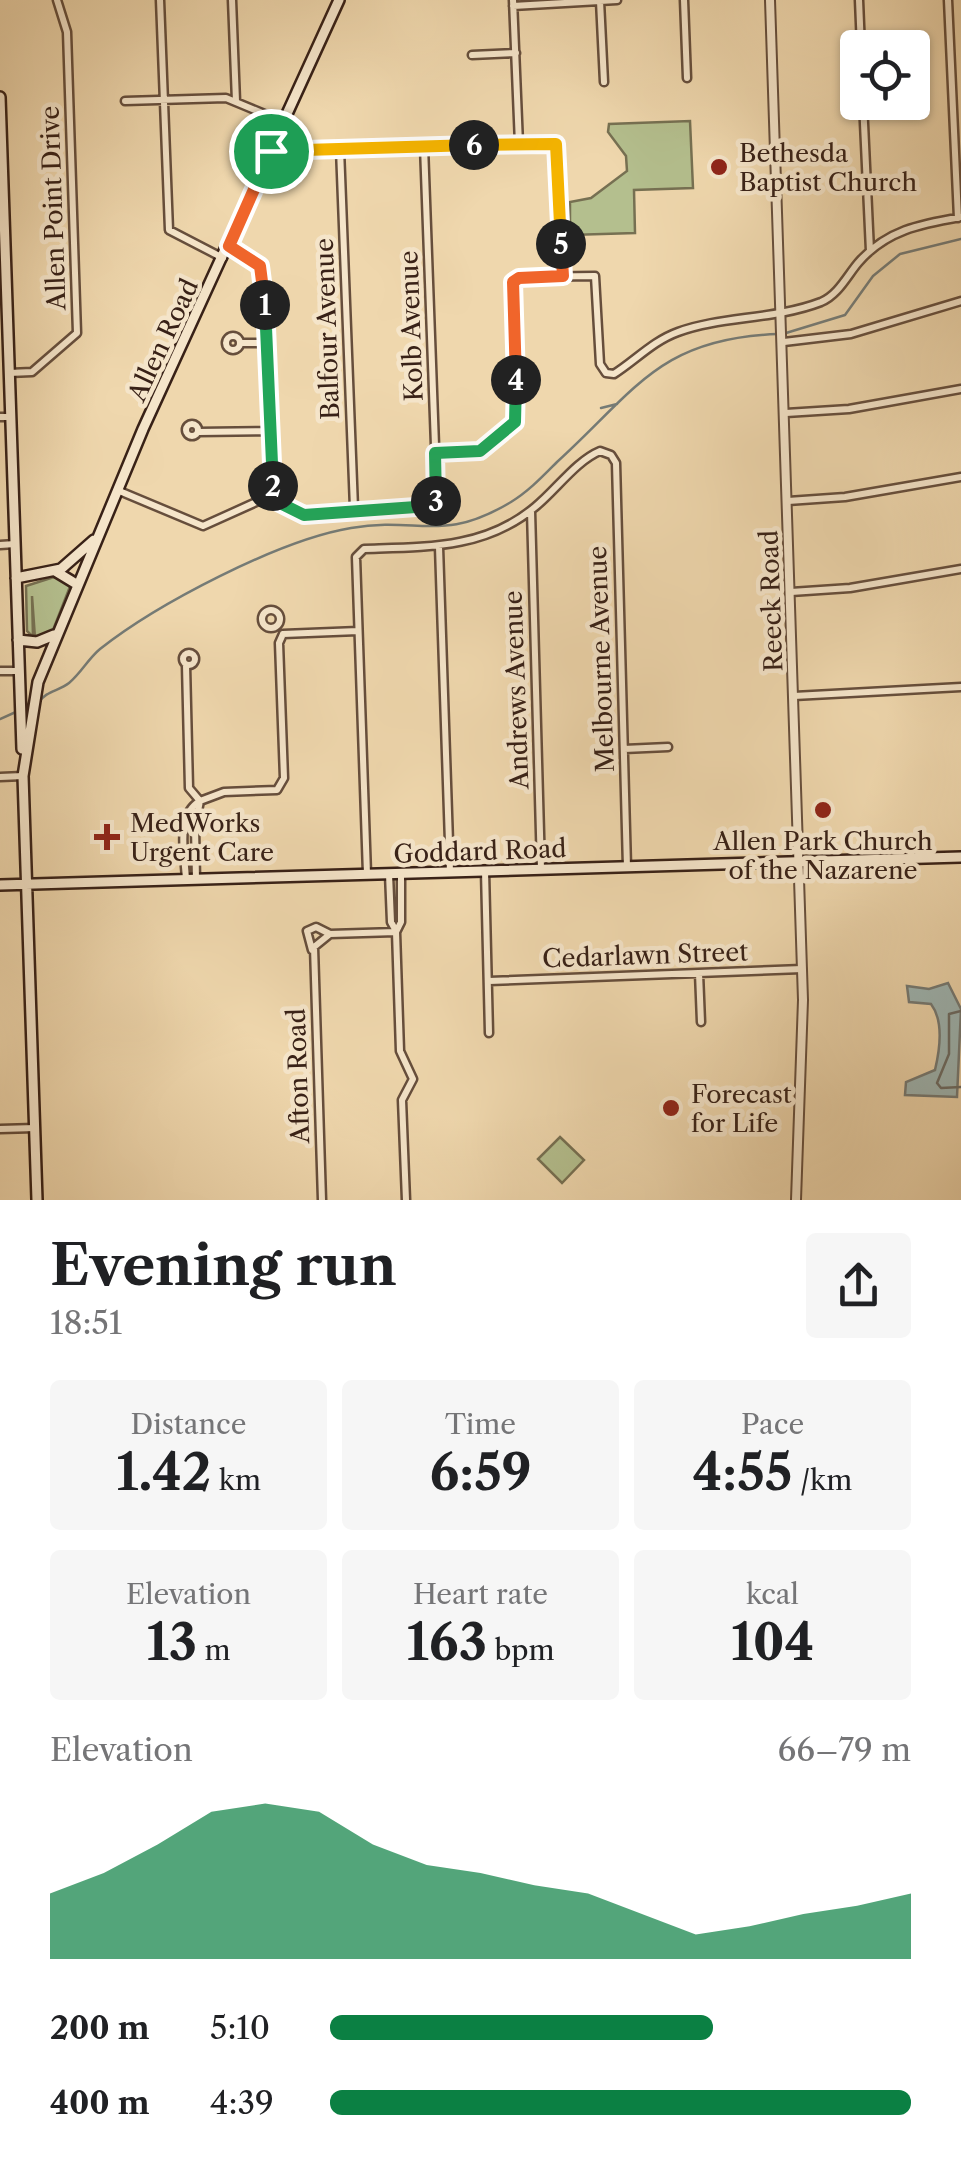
<!DOCTYPE html>
<html lang="en">
<head>
<meta charset="utf-8">
<style>
	:root { --surface:#fff; --page:#f6f6f6; --text:#202124; --muted:#757577; --accent:#0b8043 }
	body { margin:0; font-family:"Libre Caslon Text",serif; background:var(--page); color:var(--text); height:100vh; display:flex; flex-direction:column; font-size:38px; white-space:nowrap }
	* { box-sizing:border-box; margin:0 }
	p { font-size:32px; color:var(--muted) }
	.icon { flex:none; width:55px; height:55px; fill:none; stroke:currentColor; stroke-width:2; stroke-linecap:round; stroke-linejoin:round }
	.map { position:relative; height:1200px; overflow:hidden }
	.details { display:flex; flex-direction:column; background:var(--surface); flex:1 }
	.details>* { flex:none }
	.fabs { position:absolute; left:840px; top:30px; display:grid; gap:20px }
	.fabs a { display:grid; place-items:center; width:90px; height:90px; border-radius:10px; background:var(--surface); box-shadow:0 2px 8px #0004; font-size:50px }
	.pin { position:absolute; display:grid; place-items:center; width:85px; height:85px; color:#fff; margin:-42px; border:5px solid #fff; border-radius:50%; box-shadow:0 2px 10px #0007 }
	.km { position:absolute; width:50px; height:50px; margin:-25px; border-radius:50%; background:#222; color:#fff; font-size:28px; line-height:50px; text-align:center }
	.round { display:grid; place-items:center; flex:none; width:105px; height:105px; border-radius:10px; background:var(--page) }
	.headline { display:flex; align-items:center; justify-content:space-between; height:170px; padding:0 50px }
	h1 { font-size:55px; font-weight:800; line-height:75px }
	.metrics { display:grid; grid-template-columns:repeat(3,1fr); gap:15px; height:170px; padding:10px 50px }
	.metrics div { display:grid; align-content:center; border-radius:10px; background:var(--page); text-align:center }
	.metrics b { font-size:50px; font-weight:800 }
	.metrics small { font-size:28px; font-weight:400 }
	.metrics p { font-size:28px }
	.chart { height:280px; padding:20px 50px }
	.chart p { display:flex; justify-content:space-between }
	.chart svg { width:100%; height:180px; margin-top:10px; fill:var(--accent); opacity:.7 }
	ul { padding:0 50px; list-style:none; font-size:32px }
	li { display:grid; grid-template-columns:160px 120px 1fr; align-items:center; height:75px }
	li i { height:25px; border-radius:12px; background:var(--accent) }
	.map>svg:first-child { display:block }
	.green { fill:#b4bf8e; stroke:#767052; stroke-width:2.5 }
	.water { fill:#9eb7b5; stroke:#757b76; stroke-width:2.5 }
	.lines { fill:none; stroke-linecap:round; stroke-linejoin:round }
	.shore { stroke:#6b6c66; stroke-width:2.5 }
	.stream { stroke:#757b76; stroke-width:2.5 }
	.minor-casing { stroke:#664e3c; stroke-width:11 }
	.tertiary-casing { stroke:#664e3c; stroke-width:12 }
	.secondary-casing { stroke:#382117; stroke-width:14 }
	.minor { stroke:#f5e5ca; stroke-width:6 }
	.tertiary { stroke:#f5e5ca; stroke-width:8 }
	.secondary { stroke:#f5e5ca; stroke-width:9 }
	.split-1-casing { stroke:#fff; stroke-width:20 }
	.split-2-casing { stroke:#fff; stroke-width:20 }
	.split-3-casing { stroke:#fff; stroke-width:20 }
	.split-4-casing { stroke:#fff; stroke-width:20 }
	.split-5-casing { stroke:#fff; stroke-width:20 }
	.split-6-casing { stroke:#fff; stroke-width:20 }
	.split-7-casing { stroke:#fff; stroke-width:20 }
	.split-1 { stroke:#f0652b; stroke-width:12 }
	.split-2 { stroke:#22a559; stroke-width:12 }
	.split-3 { stroke:#22a559; stroke-width:12 }
	.split-4 { stroke:#22a559; stroke-width:12 }
	.split-5 { stroke:#f0652b; stroke-width:12 }
	.split-6 { stroke:#f5b400; stroke-width:12 }
	.split-7 { stroke:#f5b400; stroke-width:12 }
	.poi-dot { fill:#8f2418; stroke:#f5e5ca; stroke-width:4 }
	.labels { text-anchor:middle; stroke-width:9; stroke-linejoin:round; paint-order:stroke }
	.poi-label { font-size:25px; fill:#382117; stroke:#f5e5ca; text-anchor:start }
	.street-label { font-size:25px; fill:#382117; stroke:#f5e5ca }
</style>
</head>
<body>
<div class="map">
<svg width="961" height="1200" viewBox="0 0 961 1200">
	<rect width="100%" height="100%" fill="#efd7ad"/>
	<filter id="stains"><feTurbulence type="fractalNoise" baseFrequency=".002" numOctaves="4"/><feColorMatrix values="0 0 0 0 .2 0 0 0 0 .09 0 0 0 0 .02 0 0 0 .5 -.17"/></filter>
	<radialGradient id="worn" r=".72"><stop offset=".6" stop-color="#630" stop-opacity="0"/><stop offset="1" stop-color="#630" stop-opacity=".3"/></radialGradient>
	<!-- green -->
	<path class="green" d="M 690,121 L 693,188 L 634,190 L 635,233 L 570,235 L 570,202 L 591,198 L 627,171 L 626,156 L 608,132 L 609,124 Z
		M 54,577 L 71,584 L 53,630 L 35,638 L 32,596 L 33,637 L 27,631 L 26,586 Z
		M 560,1137 L 584,1160 L 562,1183 L 538,1159 Z"/>
	<!-- water -->
	<path class="water" d="M 948,983 L 961,1009 L 957,1097 L 905,1095 L 906,1082 L 935,1070 C 940,1049 944,1021 931,1004 L 909,1002 L 907,986 L 929,989 Z"/>
	<g class="lines">
		<!-- shore -->
		<path class="shore" d="M 961,1011 L 949,1014 L 949,1054 L 937,1083 L 941,1088 L 961,1087"/>
		<!-- stream -->
		<path class="stream" d="M 786,333 L 845,315 L 873,276 L 900,254 L 961,239
			M 601,408 L 617,404
			M 39,702 C 46,691 59,691 69,683 C 81,673 88,659 100,649 C 157,604 279,540 351,528 C 420,516 441,544 511,502 C 529,491 543,476 557,462 C 636,390 660,338 778,334
			M 0,719 L 18,711"/>
		<!-- minor casing -->
		<g class="minor-casing">
			<path id="minor" d="M 160,0 L 169,230 L 223,258
				M 232,0 L 236,101
				M 513,0 L 519,144
				M 684,0 L 687,78
				M 859,0 L 861,48
				M 948,0 L 958,218
				M 600,1 L 604,82
				M 513,6 L 617,0
				M 472,55 L 516,53
				M 125,101 L 226,98 L 284,122
				M 863,102 L 870,251
				M 340,149 L 354,508
				M 271,151 L 556,144 L 563,276
				M 229,245 L 251,256 L 263,272 L 272,485 L 278,502 L 304,515 L 433,504 L 437,500 L 424,146
				M226 343a7 7 0 1 1 14 0a7 7 0 1 1-14 0Z
				M 784,342 L 851,334 L 961,301
				M 240,343 L 266,343
				M 9,373 L 32,372 L 77,333 L 67,32 L 57,0
				M 786,413 L 849,409 L 961,389
				M 0,417 L 11,417
				M186 430a6 6 0 1 1 12 0a6 6 0 1 1-12 0Z
				M 198,432 L 270,431
				M 435,453 L 480,451 L 516,420 L 512,286 L 519,277 L 595,276 L 600,364 L 606,373 L 614,374 C 636,360 653,341 678,332 C 721,316 774,320 821,302 C 838,295 847,276 858,263 C 886,230 921,224 961,217
				M 117,490 L 203,526 L 263,499 L 272,486
				M 788,501 L 845,497 L 961,477
				M 531,511 L 541,869
				M 0,545 L 15,544
				M 439,547 L 450,872
				M 791,592 L 850,588 L 961,569
				M262 619a9 9 0 1 1 18 0a9 9 0 1 1-18 0Z
				M 283,634 L 358,631
				M183 659a6 6 0 1 1 12 0a6 6 0 1 1-12 0Z
				M 186,665 L 189,788 L 200,801 L 224,792 L 277,790 L 284,778 L 279,643 L 283,634
				M 0,671 L 20,671
				M 794,696 L 961,687
				M 624,749 L 668,747
				M 0,777 L 23,776
				M 485,871 L 489,1033
				M 401,873 L 401,922 L 396,932 L 400,1051 L 413,1079 L 402,1100 L 406,1200
				M 367,874 L 356,557 L 364,549 C 426,547 485,549 535,507 C 556,490 576,461 600,451 L 611,455 L 616,463 L 627,867
				M 389,874 L 391,922 L 396,931
				M 186,880 C 185,855 175,815 200,801 L 195,826 L 196,880
				M 312,950 L 307,931 L 316,927 L 330,934
				M 699,973 L 701,1022
				M 489,981 L 802,969
				M 0,1129 L 35,1128
				M 322,1200 L 314,947 L 330,934 L 396,932"/>
		</g>
		<!-- tertiary casing -->
		<g class="tertiary-casing">
			<path id="tertiary" d="M 770,0 L 803,1000 L 796,1200"/>
		</g>
		<!-- secondary casing -->
		<g class="secondary-casing">
			<path id="secondary" d="M 0,97 L 22,749
				M 55,571 L 78,585
				M 16,578 L 61,569 L 94,540
				M 18,640 L 37,642 L 54,635
				M 0,885 L 961,857
				M 37,1200 L 23,776 L 38,682 L 143,429 L 339,0"/>
		</g>
		<!-- minor -->
		<use href="#minor" class="minor"/>
		<!-- tertiary -->
		<use href="#tertiary" class="tertiary"/>
		<!-- secondary -->
		<use href="#secondary" class="secondary"/>
	</g>
	<g class="lines">
		<!-- split-1 casing -->
		<g class="split-1-casing">
			<path id="split-1" d="M 265,305 L 260,266 L 229,246 L 271,151"/>
		</g>
		<!-- split-2 casing -->
		<g class="split-2-casing">
			<path id="split-2" d="M 265,305 L 273,486"/>
		</g>
		<!-- split-3 casing -->
		<g class="split-3-casing">
			<path id="split-3" d="M 273,486 L 278,502 L 304,515 L 430,506 L 436,501"/>
		</g>
		<!-- split-4 casing -->
		<g class="split-4-casing">
			<path id="split-4" d="M 436,501 L 435,453 L 480,451 L 515,422 L 516,380"/>
		</g>
		<!-- split-5 casing -->
		<g class="split-5-casing">
			<path id="split-5" d="M 516,380 L 513,282 L 519,278 L 563,276 L 561,244"/>
		</g>
		<!-- split-6 casing -->
		<g class="split-6-casing">
			<path id="split-6" d="M 474,145 L 556,144 L 561,244"/>
		</g>
		<!-- split-7 casing -->
		<g class="split-7-casing">
			<path id="split-7" d="M 271,151 L 474,145"/>
		</g>
		<!-- split-1 -->
		<use href="#split-1" class="split-1"/>
		<!-- split-2 -->
		<use href="#split-2" class="split-2"/>
		<!-- split-3 -->
		<use href="#split-3" class="split-3"/>
		<!-- split-4 -->
		<use href="#split-4" class="split-4"/>
		<!-- split-5 -->
		<use href="#split-5" class="split-5"/>
		<!-- split-6 -->
		<use href="#split-6" class="split-6"/>
		<!-- split-7 -->
		<use href="#split-7" class="split-7"/>
	</g>
	<!-- markers -->
	<g class="poi-dot">
		<circle cx="719" cy="167" r="10"/>
		<circle cx="823" cy="810" r="10"/>
		<path d="M102 822h10v10h10v10h-10v10h-10v-10h-10v-10h10z"/>
		<circle cx="671" cy="1108" r="10"/>
	</g>
	<g class="labels">
		<!-- poi labels -->
		<g class="poi-label">
			<text x="739" y="162">Bethesda<tspan x="739" dy="29">Baptist Church</tspan></text>
			<text x="130" y="832">MedWorks<tspan x="130" dy="29">Urgent Care</tspan></text>
			<text x="823" y="850" text-anchor="middle">Allen Park Church<tspan x="823" dy="29">of the Nazarene</tspan></text>
			<text x="691" y="1103">Forecast<tspan x="691" dy="29">for Life</tspan></text>
		</g>
		<!-- street labels -->
		<g class="street-label">
			<text transform="translate(53 208) rotate(-92)" y="9">Allen Point Drive</text>
			<text transform="translate(411 326) rotate(-92)" y="9">Kolb Avenue</text>
			<text transform="translate(327 329) rotate(-92)" y="9">Balfour Avenue</text>
			<text transform="translate(163 340) rotate(-65)" y="9">Allen Road</text>
			<text transform="translate(771 601) rotate(-92)" y="9">Reeck Road</text>
			<text transform="translate(601 659) rotate(-92)" y="9">Melbourne Avenue</text>
			<text transform="translate(516 690) rotate(-92)" y="9">Andrews Avenue</text>
			<text transform="translate(480 851) rotate(-2)" y="9">Goddard Road</text>
			<text transform="translate(645 955) rotate(-2)" y="9">Cedarlawn Street</text>
			<text transform="translate(298 1076) rotate(-92)" y="9">Afton Road</text>
		</g>
	</g>
	<rect width="100%" height="100%" filter="url(#stains)"/>
	<rect width="100%" height="100%" fill="url(#worn)"/>
</svg>
<div class="fabs">
<a><svg class="icon" aria-label="locate" viewBox="0 0 24 24"><circle cx="12" cy="12" r="6"/><path d="M12 2v4M12 18v4M2 12h4M18 12h4"/></svg></a>
</div>
<div class="pin" style="left:271px;top:151px;background:#1e9e55"><svg class="icon" aria-label="arrive" viewBox="0 0 24 24"><path d="M6 21V4h12l-3 4 3 4H6"/></svg></div>
<b class="km" style="left:265px;top:305px">1</b>
<b class="km" style="left:273px;top:486px">2</b>
<b class="km" style="left:436px;top:501px">3</b>
<b class="km" style="left:516px;top:380px">4</b>
<b class="km" style="left:561px;top:244px">5</b>
<b class="km" style="left:474px;top:145px">6</b>
</div>
<section class="details">
<div class="headline"><div><h1>Evening run</h1><p>18:51</p></div><a class="round"><svg class="icon" aria-label="share" viewBox="0 0 24 24"><path d="M12 15V3M7 8l5-5 5 5M5 13v7h14v-7"/></svg></a></div>
<div class="metrics">
<div><p>Distance</p><b>1.42<small> km</small></b></div>
<div><p>Time</p><b>6:59</b></div>
<div><p>Pace</p><b>4:55<small> /km</small></b></div>
</div>
<div class="metrics">
<div><p>Elevation</p><b>13<small> m</small></b></div>
<div><p>Heart rate</p><b>163<small> bpm</small></b></div>
<div><p>kcal</p><b>104</b></div>
</div>
<div class="chart"><p><span>Elevation</span>66–79 m</p>
<svg viewBox="0 0 160 44" preserveAspectRatio="none"><path d="M0 44V28L10 23L20 16L30 8L40 6L50 8L60 16L70 21L80 23L90 26L100 28L110 33L120 38L130 36L140 33L150 31L160 28V44z"/></svg>
</div>
<ul>
<li><b>200 m</b>5:10<i style="width:66%"></i></li>
<li><b>400 m</b>4:39<i style="width:100%"></i></li>
</ul>
</section>
</body>
</html>
